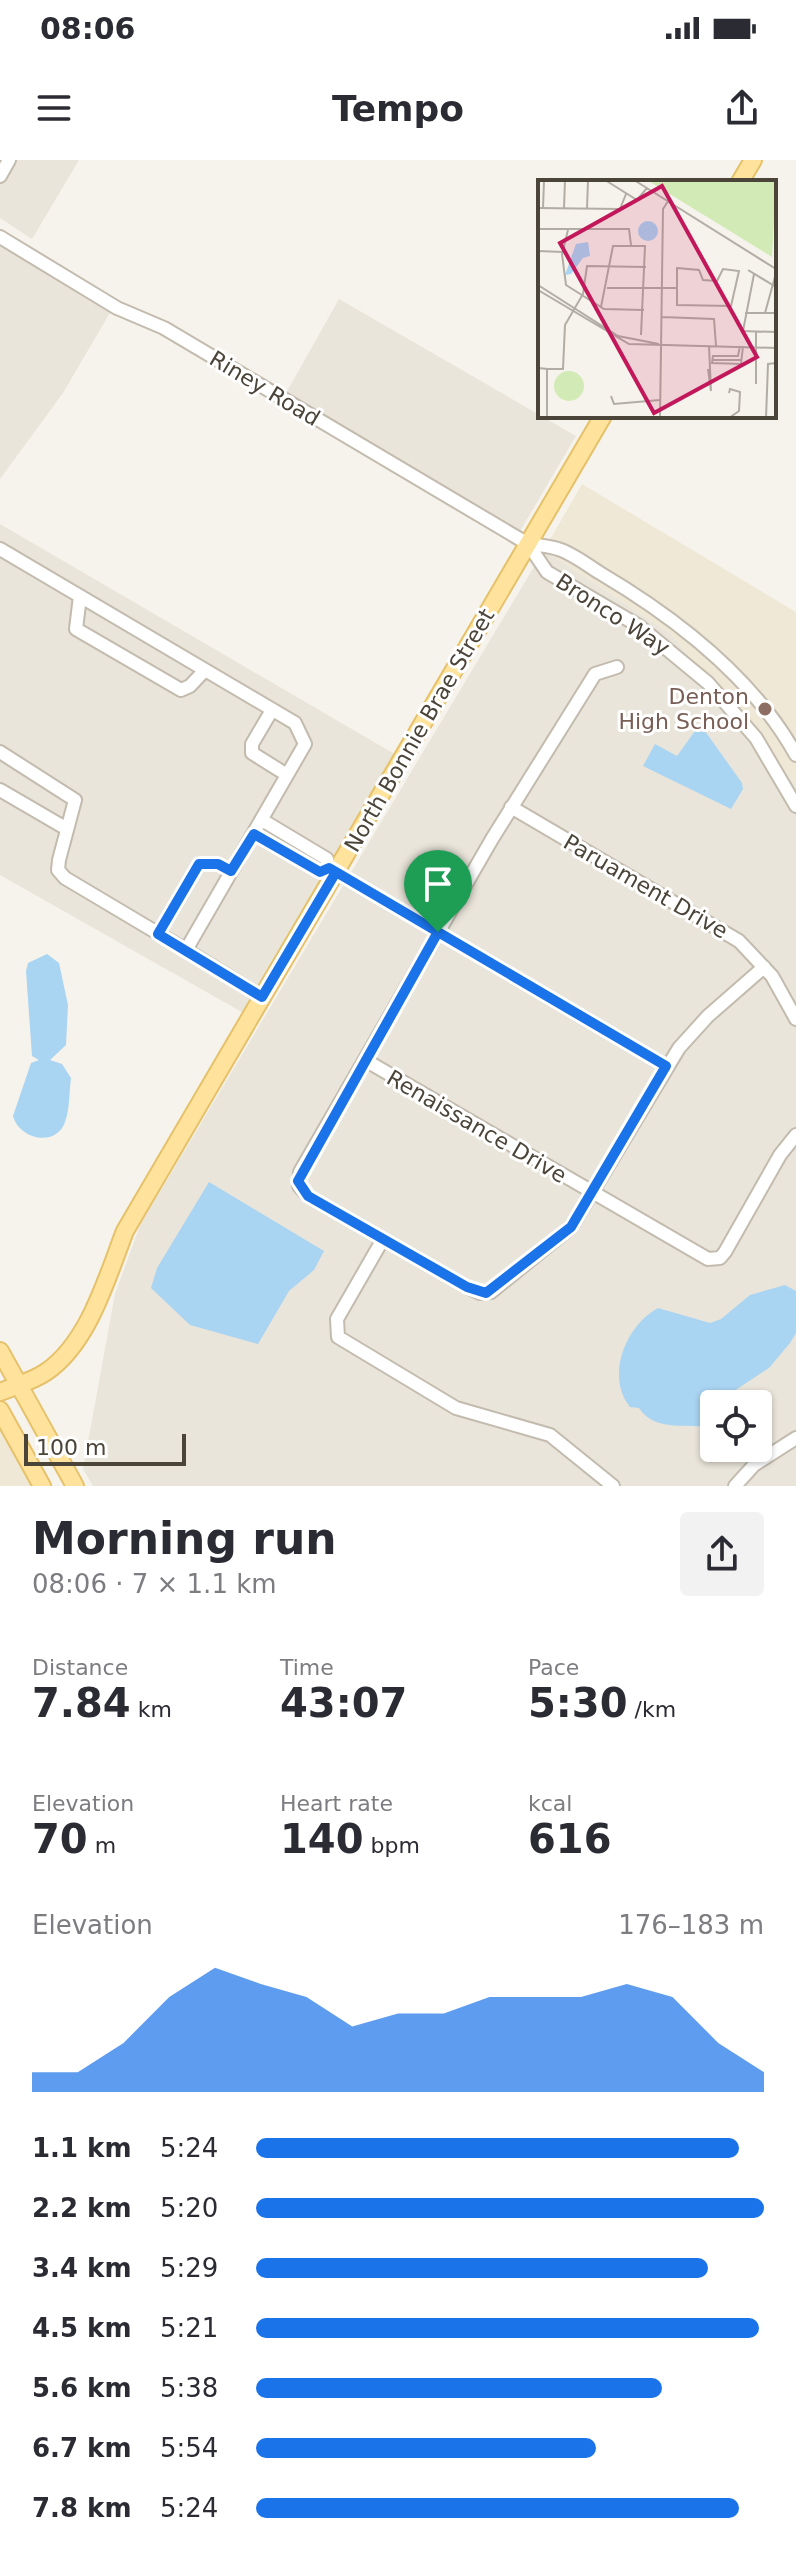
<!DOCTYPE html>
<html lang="en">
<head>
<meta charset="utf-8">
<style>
	:root { --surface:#fff; --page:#f2f2f3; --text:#2b2b33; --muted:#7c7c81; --accent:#1a73e8 }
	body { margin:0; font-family:"DejaVu Sans",sans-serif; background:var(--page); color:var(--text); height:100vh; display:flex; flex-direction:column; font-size:30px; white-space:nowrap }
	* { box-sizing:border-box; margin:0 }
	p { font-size:26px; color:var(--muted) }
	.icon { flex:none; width:44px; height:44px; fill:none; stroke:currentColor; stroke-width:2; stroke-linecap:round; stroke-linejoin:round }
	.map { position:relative; height:1326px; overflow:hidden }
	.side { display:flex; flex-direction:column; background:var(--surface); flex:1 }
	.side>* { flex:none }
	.fabs { position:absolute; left:700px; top:1230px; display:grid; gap:16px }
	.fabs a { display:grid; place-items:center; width:72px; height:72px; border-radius:8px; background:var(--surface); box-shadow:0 2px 6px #0004; font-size:40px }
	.scale { position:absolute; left:24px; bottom:20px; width:162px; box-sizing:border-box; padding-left:8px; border:4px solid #4b4439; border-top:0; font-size:22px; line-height:28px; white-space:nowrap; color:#4b4439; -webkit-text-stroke:6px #fff; paint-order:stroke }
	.pin { position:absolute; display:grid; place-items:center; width:68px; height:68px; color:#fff; margin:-82px -34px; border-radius:50% 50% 50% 0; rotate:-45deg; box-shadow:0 0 8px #0007 }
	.pin .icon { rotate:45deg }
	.round { display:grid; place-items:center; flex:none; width:84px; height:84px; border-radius:8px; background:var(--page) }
	.summary { display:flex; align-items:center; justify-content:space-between; height:136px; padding:0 32px }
	h1 { font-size:44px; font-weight:800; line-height:60px }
	.metrics { display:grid; grid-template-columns:repeat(3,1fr); gap:12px; height:136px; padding:8px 32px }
	.metrics div { display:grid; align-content:center }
	.metrics b { font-size:40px; font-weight:800 }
	.metrics small { font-size:22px; font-weight:400 }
	.metrics p { font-size:22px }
	.chart { height:224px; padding:16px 32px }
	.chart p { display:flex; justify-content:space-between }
	.chart svg { width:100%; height:144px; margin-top:8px; fill:var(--accent); opacity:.7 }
	ul { padding:0 32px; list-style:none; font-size:26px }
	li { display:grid; grid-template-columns:128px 96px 1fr; align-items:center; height:60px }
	li i { height:20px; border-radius:10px; background:var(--accent) }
	.status { display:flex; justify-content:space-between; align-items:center; height:56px; padding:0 40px; background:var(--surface); direction:ltr }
	.status svg { height:22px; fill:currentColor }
	header { display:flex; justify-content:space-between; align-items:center; height:104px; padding:0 32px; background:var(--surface); font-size:36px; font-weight:800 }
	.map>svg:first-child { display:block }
	.residential { fill:#eae5da; fill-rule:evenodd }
	.education { fill:#efe8d6 }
	.water { fill:#a9d4f2 }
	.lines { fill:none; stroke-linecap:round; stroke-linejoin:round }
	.minor-casing { stroke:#c2bbae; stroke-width:16 }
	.major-casing { stroke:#e6c16a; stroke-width:20 }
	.minor { stroke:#fff; stroke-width:12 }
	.major { stroke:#ffe39c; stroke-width:16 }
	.route-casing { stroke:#fff; stroke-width:16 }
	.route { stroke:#1a73e8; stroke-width:10 }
	.education-dot { fill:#8d6e63; stroke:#fff; stroke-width:3 }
	.labels { text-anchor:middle; stroke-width:6; stroke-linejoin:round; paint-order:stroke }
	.street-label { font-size:22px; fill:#4b4439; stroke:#fff }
	.education-label { font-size:22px; fill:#785e54; stroke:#fff; text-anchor:end }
	.inset-road { fill:none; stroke:#b2ada4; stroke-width:2 }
	.view { fill:#c2185b; fill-opacity:0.15; stroke:#c2185b; stroke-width:4 }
	.inset-edge { fill:none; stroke:#4b4439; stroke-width:4 }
</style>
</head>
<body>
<div class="status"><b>08:06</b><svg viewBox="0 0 49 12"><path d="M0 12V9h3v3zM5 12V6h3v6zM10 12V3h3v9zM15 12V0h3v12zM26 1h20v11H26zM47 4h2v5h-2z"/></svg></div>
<header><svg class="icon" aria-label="menu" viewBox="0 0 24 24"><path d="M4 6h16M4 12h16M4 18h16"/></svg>Tempo<svg class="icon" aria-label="share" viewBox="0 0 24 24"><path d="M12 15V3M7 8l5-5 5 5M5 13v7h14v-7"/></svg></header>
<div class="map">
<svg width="796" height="1326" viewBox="0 0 796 1326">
	<rect width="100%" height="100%" fill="#f6f3ec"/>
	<!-- residential -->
	<path class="residential" d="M 0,0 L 79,0 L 32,79 L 0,58 Z
		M 0,86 L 111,151 L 63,233 L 0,319 Z
		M 339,139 L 576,276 L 519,373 L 286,233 Z
		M 0,364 L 398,596 L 247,855 L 0,715 Z
		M 544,390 L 671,474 L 796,625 L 796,1326 L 93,1326 L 83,1309 L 115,1134 L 140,1065 ZM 714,1244 L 758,1244 L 758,1288 L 714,1288 Z"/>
	<!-- education -->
	<path class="education" d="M 582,324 L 796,452 L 796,625 L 671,474 L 544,390 Z
		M 0,1256 L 40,1326 L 0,1326 Z"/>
	<!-- water -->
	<path class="water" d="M 700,564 L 742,623 L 743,629 L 731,649 L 643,606 L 655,584 L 677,596 Z
		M 47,794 L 59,803 L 68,845 L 66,885 L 50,900 L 62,904 L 71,918 C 69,932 70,949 65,962 C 56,988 19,979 13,956 L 31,903 L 39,900 L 32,896 L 26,811 L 28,803 Z
		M 209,1022 L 324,1091 L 314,1110 L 289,1131 L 258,1184 L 190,1165 L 151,1128 L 157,1108 Z
		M 785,1125 L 796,1131 L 796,1173 L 790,1183 L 769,1208 L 728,1235 L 726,1244 L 714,1244 L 713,1263 L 708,1267 C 682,1264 654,1271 639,1248 L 630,1247 C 605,1216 626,1165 658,1148 L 710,1163 L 721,1159 L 750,1135 Z"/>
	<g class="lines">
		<!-- minor casing -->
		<g class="minor-casing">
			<path id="minor" d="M 0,16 L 9,0
				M 0,77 L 117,148 L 164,168 L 528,384 C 537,385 549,386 558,389 C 572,393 587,405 600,413 C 676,458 753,517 796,595
				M 528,384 L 547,412 L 639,466 L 708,523 L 756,578 L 796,646
				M 0,389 L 295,563 L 305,584 L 186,790 L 65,718 L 58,710 L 59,700 L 75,640 L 0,592
				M 80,436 L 76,469 L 181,530 L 190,526 L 205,510
				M 617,507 L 595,514 L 492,679 L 300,1012 L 299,1026 L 308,1036 L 467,1127 L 480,1133 L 491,1132 L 571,1067 L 679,888 L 708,856 L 764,807
				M 272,550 L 252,584 L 252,593 L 287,615
				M 0,630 L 67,669
				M 511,647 L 739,781 L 772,816 L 796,859
				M 262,660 L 327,699 L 329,708 L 666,906
				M 254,674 L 320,712 L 329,708
				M 158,774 L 199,704 L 218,704 L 231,711
				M 186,790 L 262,837
				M 365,900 L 708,1099 L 720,1098 L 725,1092 L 780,995 L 796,975
				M 383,1079 L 337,1159 L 338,1177 L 456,1248 L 550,1275 L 613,1326
				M 735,1326 L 754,1305 L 796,1278"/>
		</g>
		<!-- major casing -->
		<g class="major-casing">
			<path id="major" d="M 740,22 L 753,0
				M 0,1191 L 75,1326
				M 0,1232 C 15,1226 33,1221 46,1212 C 89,1183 107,1117 125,1071 L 603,256
				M 0,1250 L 42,1326"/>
		</g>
		<!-- minor -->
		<use href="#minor" class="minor"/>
		<!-- major -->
		<use href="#major" class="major"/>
	</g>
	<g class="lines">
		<!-- route casing -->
		<g class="route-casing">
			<path id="route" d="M 438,772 L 336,712 L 329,708 L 320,712 L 254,674 L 231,711 L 218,704 L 199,704 L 158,774 L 262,837 L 336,712 L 438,772 L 298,1021 L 308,1036 L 467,1127 L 486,1133 L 571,1067 L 666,906 L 438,772"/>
		</g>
		<!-- route -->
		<use href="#route" class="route"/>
	</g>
	<!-- markers -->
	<circle class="education-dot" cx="765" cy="549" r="8"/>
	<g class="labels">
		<!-- street labels -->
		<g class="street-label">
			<text transform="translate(265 228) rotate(31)" y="8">Riney Road</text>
			<text transform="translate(613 454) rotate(33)" y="8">Bronco Way</text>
			<text transform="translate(419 570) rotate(-60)" y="8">North Bonnie Brae Street</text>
			<text transform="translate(646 726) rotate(30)" y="8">Paruament Drive</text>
			<text transform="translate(477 966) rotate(30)" y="8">Renaissance Drive</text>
		</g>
		<!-- education labels -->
		<g class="education-label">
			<text x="749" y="544">Denton<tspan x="749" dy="25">High School</tspan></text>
		</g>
	</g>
	<!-- overview -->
	<g transform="translate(538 20)">
		<rect width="238" height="238" fill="#f6f3ec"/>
		<path d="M 109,0 L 238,0 L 234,77 ZM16 206a15 15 0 1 1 30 0a15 15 0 1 1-30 0Z" fill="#d2eab5"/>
		<path d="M100 51a10 10 0 1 1 20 0a10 10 0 1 1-20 0ZM 50,62 L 52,76 L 45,78 L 33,94 L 27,95 L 38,64 Z" fill="#a9d4f2"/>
		<path class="inset-road" d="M 67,0 L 99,20 L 109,8M 96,0 L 238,89M 0,28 L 82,29 L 88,14M 5,28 L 6,1M 26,28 L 27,0M 49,29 L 50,0M 0,49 L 91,49 L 93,65M 30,50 L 24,74 L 28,105 L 66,129 L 106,130M 0,71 L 25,72M 139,88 L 161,90 L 165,100 L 179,101 L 185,89 L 201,91 L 193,126 L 139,125 ZM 210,90 L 238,107M 216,94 L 205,151 L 238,152M 0,105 L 80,156 L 121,164M 69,108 L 138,108M 0,110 L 91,164 L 238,168M 63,127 L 75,66 L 107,66 L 103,155M 207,133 L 238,133M 227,133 L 238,93M 124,137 L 176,139 L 178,166M 218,152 L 218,204M 202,166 L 200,176 L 175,176 L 174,183 L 203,184 L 205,166M 174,180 L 203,180M 0,188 L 9,189 L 9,238M 9,189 L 25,189 L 27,145 L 45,114 L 49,86 L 108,87M 170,189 L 173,211 L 171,166M 73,216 L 76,224 L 122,220M 122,238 L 125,29 L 132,18M 191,238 L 201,231 L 202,212 L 192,209 L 191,213M 228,238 L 230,184 L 238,183"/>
		<path class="view" d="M 124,6 L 219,177 L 116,233 L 22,63 Z"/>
		<rect width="238" height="238" class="inset-edge"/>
	</g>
</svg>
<div class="fabs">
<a><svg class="icon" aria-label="locate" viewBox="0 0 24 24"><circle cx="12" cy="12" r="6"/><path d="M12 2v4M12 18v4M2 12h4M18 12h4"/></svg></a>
</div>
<div class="scale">100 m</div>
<div class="pin" style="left:438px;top:772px;background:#1e9e55"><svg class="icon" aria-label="arrive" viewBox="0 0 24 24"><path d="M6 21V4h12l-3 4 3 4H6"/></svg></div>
</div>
<section class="side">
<div class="summary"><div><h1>Morning run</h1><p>08:06 · 7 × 1.1 km</p></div><a class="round"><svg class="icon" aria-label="share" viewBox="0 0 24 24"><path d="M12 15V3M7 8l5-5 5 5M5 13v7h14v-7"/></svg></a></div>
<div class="metrics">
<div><p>Distance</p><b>7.84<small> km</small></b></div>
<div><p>Time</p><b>43:07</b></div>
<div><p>Pace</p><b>5:30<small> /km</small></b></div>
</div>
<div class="metrics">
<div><p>Elevation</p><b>70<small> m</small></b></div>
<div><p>Heart rate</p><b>140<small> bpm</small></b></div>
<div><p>kcal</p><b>616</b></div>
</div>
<div class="chart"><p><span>Elevation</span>176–183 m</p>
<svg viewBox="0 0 160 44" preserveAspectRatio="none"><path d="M0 44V38L10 38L20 29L30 15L40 6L50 11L60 15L70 24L80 20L90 20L100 15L110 15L120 15L130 11L140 15L150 29L160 38V44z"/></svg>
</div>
<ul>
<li><b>1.1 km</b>5:24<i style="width:95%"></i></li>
<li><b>2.2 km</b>5:20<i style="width:100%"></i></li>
<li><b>3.4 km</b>5:29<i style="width:89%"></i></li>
<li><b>4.5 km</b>5:21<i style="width:99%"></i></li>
<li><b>5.6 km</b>5:38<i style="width:80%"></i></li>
<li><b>6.7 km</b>5:54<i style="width:67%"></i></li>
<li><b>7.8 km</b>5:24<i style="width:95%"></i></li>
</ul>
</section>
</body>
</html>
